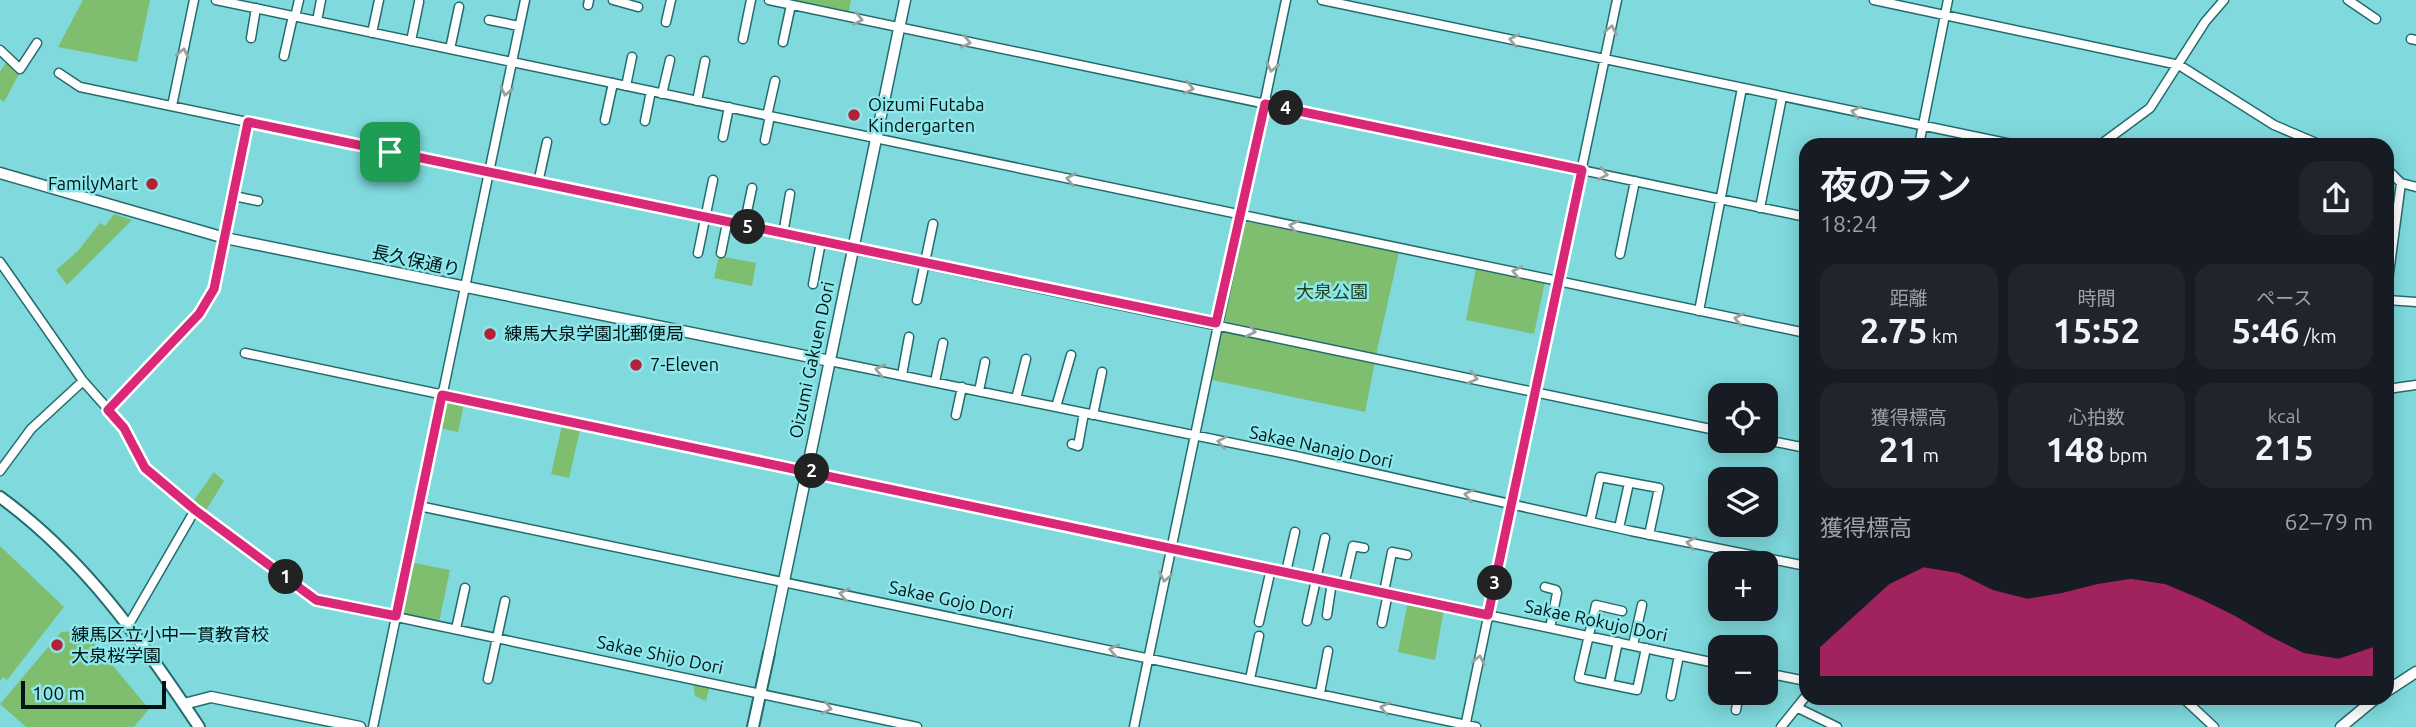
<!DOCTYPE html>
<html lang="ja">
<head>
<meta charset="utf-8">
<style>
	:root { --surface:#171b24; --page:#20242c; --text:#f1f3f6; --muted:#9ea1a6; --accent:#db2777 }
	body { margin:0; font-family:Ubuntu,"Noto Sans JP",sans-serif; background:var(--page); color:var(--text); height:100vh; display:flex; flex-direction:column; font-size:26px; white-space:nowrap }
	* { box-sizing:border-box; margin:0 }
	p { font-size:23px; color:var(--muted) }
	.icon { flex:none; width:38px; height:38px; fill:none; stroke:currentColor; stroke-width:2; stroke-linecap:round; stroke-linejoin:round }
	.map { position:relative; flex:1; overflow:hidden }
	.details { position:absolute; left:1799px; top:138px; width:595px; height:567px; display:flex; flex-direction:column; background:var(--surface); border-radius:21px; box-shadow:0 4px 18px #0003 }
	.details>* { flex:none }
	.tools { position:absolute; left:1708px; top:383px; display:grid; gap:14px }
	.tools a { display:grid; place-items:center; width:70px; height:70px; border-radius:14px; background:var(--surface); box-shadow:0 4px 18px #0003; font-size:35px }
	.scale { position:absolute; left:21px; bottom:18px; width:145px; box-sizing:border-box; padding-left:7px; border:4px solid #001314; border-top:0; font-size:19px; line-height:24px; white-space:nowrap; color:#001314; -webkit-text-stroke:5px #8ce6ea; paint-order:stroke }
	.pin { position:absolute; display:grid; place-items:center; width:60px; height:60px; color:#fff; margin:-30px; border-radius:14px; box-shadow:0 4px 10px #0006 }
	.km { position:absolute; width:35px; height:35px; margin:-18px; border-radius:50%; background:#222; color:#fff; font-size:19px; line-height:35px; text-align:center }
	.round { display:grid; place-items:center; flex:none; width:74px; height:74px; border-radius:21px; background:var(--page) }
	.headline { display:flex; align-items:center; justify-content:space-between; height:119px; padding:0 21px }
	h1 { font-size:38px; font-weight:600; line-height:52px }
	.stats { display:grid; grid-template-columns:repeat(3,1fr); gap:10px; height:119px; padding:7px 21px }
	.stats div { display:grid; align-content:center; border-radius:18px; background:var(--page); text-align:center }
	.stats b { font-size:35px; font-weight:600 }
	.stats small { font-size:19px; font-weight:400 }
	.stats p { font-size:19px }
	.chart { height:196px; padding:14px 21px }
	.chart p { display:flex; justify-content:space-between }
	.chart svg { width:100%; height:126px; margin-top:7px; fill:var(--accent); opacity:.7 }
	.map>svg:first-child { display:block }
	.green { fill:#7fbe6e }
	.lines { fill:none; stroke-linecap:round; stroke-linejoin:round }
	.minor-casing { stroke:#246b6e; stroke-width:11 }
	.tertiary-casing { stroke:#246b6e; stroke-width:13 }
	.secondary-casing { stroke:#246b6e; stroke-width:14 }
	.minor { stroke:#fff; stroke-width:8 }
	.tertiary { stroke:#fff; stroke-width:10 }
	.secondary { stroke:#fff; stroke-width:10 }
	.oneway { stroke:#99a1a1 }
	.route-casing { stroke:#fff; stroke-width:14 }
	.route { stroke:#db2777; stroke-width:9 }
	.poi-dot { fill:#b32037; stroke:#8ce6ea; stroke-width:2.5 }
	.labels { text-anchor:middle; stroke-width:5; stroke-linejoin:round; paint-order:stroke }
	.poi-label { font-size:18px; fill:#001314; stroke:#8ce6ea; text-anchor:start }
	.street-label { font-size:18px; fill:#001314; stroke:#8ce6ea }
	.park-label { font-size:18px; fill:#214018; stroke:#8ce6ea }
</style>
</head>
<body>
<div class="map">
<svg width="2416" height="727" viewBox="0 0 2416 727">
	<rect width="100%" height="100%" fill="#7fd9dd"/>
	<!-- green -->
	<path class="green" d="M 83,0 L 150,0 L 137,62 L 58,47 Z
		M 794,0 L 851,0 L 848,15 L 793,4 Z
		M 5,64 L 9,64 L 19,74 L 4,102 L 0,99 L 0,72 Z
		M 114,214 L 132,220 L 67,285 L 56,270 L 78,251 L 100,223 L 105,226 Z
		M 1248,222 L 1399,252 L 1376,355 L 1227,324 L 1223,318 L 1243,225 Z
		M 719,256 L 756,263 L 752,286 L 714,278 Z
		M 1476,268 L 1545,282 L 1534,334 L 1466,320 Z
		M 1221,329 L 1375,362 L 1365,412 L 1212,380 Z
		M 446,400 L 464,404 L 458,432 L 440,428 Z
		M 562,426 L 580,430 L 569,478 L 551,474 Z
		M 214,472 L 224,481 L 205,512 L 192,503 Z
		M 0,546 L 64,607 L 7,680 L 3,677 L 0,681 Z
		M 409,562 L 450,570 L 439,622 L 403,614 L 400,610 Z
		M 1408,601 L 1444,609 L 1435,660 L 1398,652 Z
		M 84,631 L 149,709 L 134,727 L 26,727 L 0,704 L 61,632 Z
		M 693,682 L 710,686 L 706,701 L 695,696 Z"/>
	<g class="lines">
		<!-- minor casing -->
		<g class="minor-casing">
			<path id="minor" d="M 216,0 L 1806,333
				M 613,0 L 638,7
				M 769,0 L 1806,217
				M 1322,0 L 2016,145
				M 1874,0 L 2179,65 L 2274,125 L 2321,145
				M 2348,0 L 2376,19
				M 588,5 L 589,0
				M 295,17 L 299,0
				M 489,20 L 519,26
				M 317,21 L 321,0
				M 666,22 L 671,0
				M 372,33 L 379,0
				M 251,38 L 256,8
				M 743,39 L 751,0
				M 2411,39 L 2416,40
				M 411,41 L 419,2
				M 783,42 L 791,5
				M 450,49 L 459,7
				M 0,50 L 20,69 L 37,43
				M 284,56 L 293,16
				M 59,73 L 80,87 L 1720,431
				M 626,86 L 632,57
				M 662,94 L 670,60
				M 697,101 L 705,61
				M 172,106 L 194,0
				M 767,116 L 775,81
				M 605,120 L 613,83
				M 645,121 L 651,91
				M 723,137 L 729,107
				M 765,140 L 770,116
				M 1919,145 L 1948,0
				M 2100,145 L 2150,108 L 2205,22 L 2224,0
				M 2387,169 L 2401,183 L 2416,187
				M 538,183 L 547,142
				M 234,196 L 258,201
				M 1760,208 L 1782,97
				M 744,226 L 752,188
				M 783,234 L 790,194
				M 698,253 L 713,180
				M 721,253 L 727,223
				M 1620,254 L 1635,181
				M 0,262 L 83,381 L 124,427 L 145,468 L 195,510 L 316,600 L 917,727
				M 813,284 L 821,242
				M 2387,288 L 2401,183
				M 917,300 L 933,224
				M 2387,300 L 2416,302
				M 1699,311 L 1742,88
				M 245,353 L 1720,664
				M 830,361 L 1296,456 L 1631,531 L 1806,566
				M 902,375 L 909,337
				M 935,382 L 943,343
				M 2387,389 L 2416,385
				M 979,391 L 985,362
				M 1016,399 L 1026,359
				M 1056,407 L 1071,355
				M 108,409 L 199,314 L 214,289 L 248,122
				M 956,415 L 962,387
				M 1093,415 L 1102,372
				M 1766,440 L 1806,448
				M 1072,444 L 1078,446 L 1084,413
				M 0,471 L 31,429 L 83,381
				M 419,506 L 1476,727
				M 1590,522 L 1600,477 L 1659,488 L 1649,535
				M 1619,528 L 1629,483
				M 1286,572 L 1295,532
				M 1344,585 L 1353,546 L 1364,548
				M 1545,587 L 1556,590 L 1557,593 L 1550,628
				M 1384,592 L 1392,552 L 1407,555
				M 1622,611 L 1596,605 L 1579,678 L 1637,690 L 1646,648
				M 1327,615 L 1332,582
				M 1307,621 L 1325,538
				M 1259,622 L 1271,569
				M 1382,623 L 1388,593
				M 129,624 L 195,510
				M 456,629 L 465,588
				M 1633,645 L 1642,605
				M 1766,673 L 1806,681
				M 488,679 L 505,601
				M 1250,679 L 1259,636
				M 1609,684 L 1618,642
				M 1320,693 L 1328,651
				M 1671,696 L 1679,655
				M 2183,698 L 2214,727
				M 1798,708 L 1837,727
				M 1736,710 L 1739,693
				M 373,727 L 525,0
				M 1134,727 L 1286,0
				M 1465,727 L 1617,0
				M 1781,727 L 1806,696"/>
		</g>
		<!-- tertiary casing -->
		<g class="tertiary-casing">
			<path id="tertiary" d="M 0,173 L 225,238 L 830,361
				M 769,653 L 905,0
				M 2387,691 L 2416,672
				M 184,704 L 211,697 L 360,727
				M 2341,727 L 2376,698"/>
		</g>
		<!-- secondary casing -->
		<g class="secondary-casing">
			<path id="secondary" d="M 0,497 C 85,559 142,641 199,727
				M 753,727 L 769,653"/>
		</g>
		<!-- minor -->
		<use href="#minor" class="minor"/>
		<!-- tertiary -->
		<use href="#tertiary" class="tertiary"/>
		<!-- secondary -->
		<use href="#secondary" class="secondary"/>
	</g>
	<!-- one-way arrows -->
	<defs><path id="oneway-chevron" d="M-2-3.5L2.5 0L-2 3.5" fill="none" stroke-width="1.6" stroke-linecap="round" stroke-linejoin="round" transform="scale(1.75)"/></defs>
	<g class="oneway">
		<use href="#oneway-chevron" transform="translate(858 19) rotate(12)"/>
		<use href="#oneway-chevron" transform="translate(1611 30) rotate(-78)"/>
		<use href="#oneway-chevron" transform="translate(1514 40) rotate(-168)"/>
		<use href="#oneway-chevron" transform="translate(966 42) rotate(12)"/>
		<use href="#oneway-chevron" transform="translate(183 53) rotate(-78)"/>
		<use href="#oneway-chevron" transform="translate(1272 67) rotate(102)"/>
		<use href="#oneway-chevron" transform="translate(1189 88) rotate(12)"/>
		<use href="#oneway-chevron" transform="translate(506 91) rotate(102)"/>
		<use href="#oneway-chevron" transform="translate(1856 112) rotate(-168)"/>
		<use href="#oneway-chevron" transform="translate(1603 174) rotate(12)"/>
		<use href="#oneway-chevron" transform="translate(1071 179) rotate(-168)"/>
		<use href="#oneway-chevron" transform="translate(1294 226) rotate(-168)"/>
		<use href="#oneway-chevron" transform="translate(1517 272) rotate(-168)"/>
		<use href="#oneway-chevron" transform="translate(1739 319) rotate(-168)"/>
		<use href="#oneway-chevron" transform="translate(1251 331) rotate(12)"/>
		<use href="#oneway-chevron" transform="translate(880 370) rotate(-168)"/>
		<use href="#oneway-chevron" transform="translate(1473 378) rotate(14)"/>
		<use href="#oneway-chevron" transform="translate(1222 442) rotate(-169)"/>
		<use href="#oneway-chevron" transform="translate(1469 495) rotate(-168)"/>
		<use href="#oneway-chevron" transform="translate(1691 543) rotate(-169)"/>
		<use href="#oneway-chevron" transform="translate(1165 577) rotate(102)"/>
		<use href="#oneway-chevron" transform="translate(844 594) rotate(-169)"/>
		<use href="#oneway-chevron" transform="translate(1114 650) rotate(-168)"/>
		<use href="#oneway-chevron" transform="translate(1479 660) rotate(-78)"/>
		<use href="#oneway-chevron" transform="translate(827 708) rotate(13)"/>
		<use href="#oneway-chevron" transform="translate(1385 708) rotate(-168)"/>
	</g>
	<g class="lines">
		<!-- route casing -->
		<g class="route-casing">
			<path id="route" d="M 1265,104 L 1582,170 L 1488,615 L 442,395 L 396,616 L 316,600 L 195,510 L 145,468 L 124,428 L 108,410 L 199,314 L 214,289 L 248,122 L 1216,323 Z"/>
		</g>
		<!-- route -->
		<use href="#route" class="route"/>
	</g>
	<!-- markers -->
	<g class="poi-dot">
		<circle cx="854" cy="115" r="7"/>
		<circle cx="152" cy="184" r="7"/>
		<circle cx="490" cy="334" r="7"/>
		<circle cx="636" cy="365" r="7"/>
		<circle cx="57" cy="645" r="7"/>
	</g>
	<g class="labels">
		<!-- poi labels -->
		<g class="poi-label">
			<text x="868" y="111">Oizumi Futaba<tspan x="868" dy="21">Kindergarten</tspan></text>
			<text x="138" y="190" text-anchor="end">FamilyMart</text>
			<text x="504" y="340">練馬大泉学園北郵便局</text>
			<text x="650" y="371">7-Eleven</text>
			<text x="71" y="641">練馬区立小中一貫教育校<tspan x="71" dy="21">大泉桜学園</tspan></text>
		</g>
		<!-- street labels -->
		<g class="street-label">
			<text transform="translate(416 261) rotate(12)" y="6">長久保通り</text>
			<text transform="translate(812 360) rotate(-78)" y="6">Oizumi Gakuen Dori</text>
			<text transform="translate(1321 447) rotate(12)" y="6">Sakae Nanajo Dori</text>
			<text transform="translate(951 600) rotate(12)" y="6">Sakae Gojo Dori</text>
			<text transform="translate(1596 621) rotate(12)" y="6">Sakae Rokujo Dori</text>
			<text transform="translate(660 655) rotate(12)" y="6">Sakae Shijo Dori</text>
		</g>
		<!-- park labels -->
		<g class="park-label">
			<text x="1332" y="298">大泉公園</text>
		</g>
	</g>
</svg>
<div class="tools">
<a><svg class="icon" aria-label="locate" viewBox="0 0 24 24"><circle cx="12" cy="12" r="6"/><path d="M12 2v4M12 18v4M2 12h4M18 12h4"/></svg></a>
<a><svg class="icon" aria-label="layers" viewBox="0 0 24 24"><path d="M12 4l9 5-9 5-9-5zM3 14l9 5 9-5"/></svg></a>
<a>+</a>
<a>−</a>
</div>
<div class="scale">100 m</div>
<div class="pin" style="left:390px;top:152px;background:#1e9e55"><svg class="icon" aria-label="arrive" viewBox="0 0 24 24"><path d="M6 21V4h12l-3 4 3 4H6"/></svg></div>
<b class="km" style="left:286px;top:577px">1</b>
<b class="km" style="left:812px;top:471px">2</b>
<b class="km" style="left:1495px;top:583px">3</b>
<b class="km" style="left:1286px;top:108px">4</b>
<b class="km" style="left:748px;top:227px">5</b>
<section class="details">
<div class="headline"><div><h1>夜のラン</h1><p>18:24</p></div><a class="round"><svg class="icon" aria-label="share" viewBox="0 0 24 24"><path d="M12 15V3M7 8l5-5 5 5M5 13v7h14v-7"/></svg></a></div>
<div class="stats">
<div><p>距離</p><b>2.75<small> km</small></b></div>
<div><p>時間</p><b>15:52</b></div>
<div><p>ペース</p><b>5:46<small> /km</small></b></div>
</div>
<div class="stats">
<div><p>獲得標高</p><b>21<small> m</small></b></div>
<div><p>心拍数</p><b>148<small> bpm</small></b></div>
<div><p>kcal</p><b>215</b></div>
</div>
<div class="chart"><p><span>獲得標高</span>62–79 m</p>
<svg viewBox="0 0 160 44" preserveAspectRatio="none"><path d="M0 44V34L10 23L20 12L30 6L40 8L50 14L60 17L70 15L80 12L90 10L100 12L110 17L120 23L130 30L140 36L150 38L160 34V44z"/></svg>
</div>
</section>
</div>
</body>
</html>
